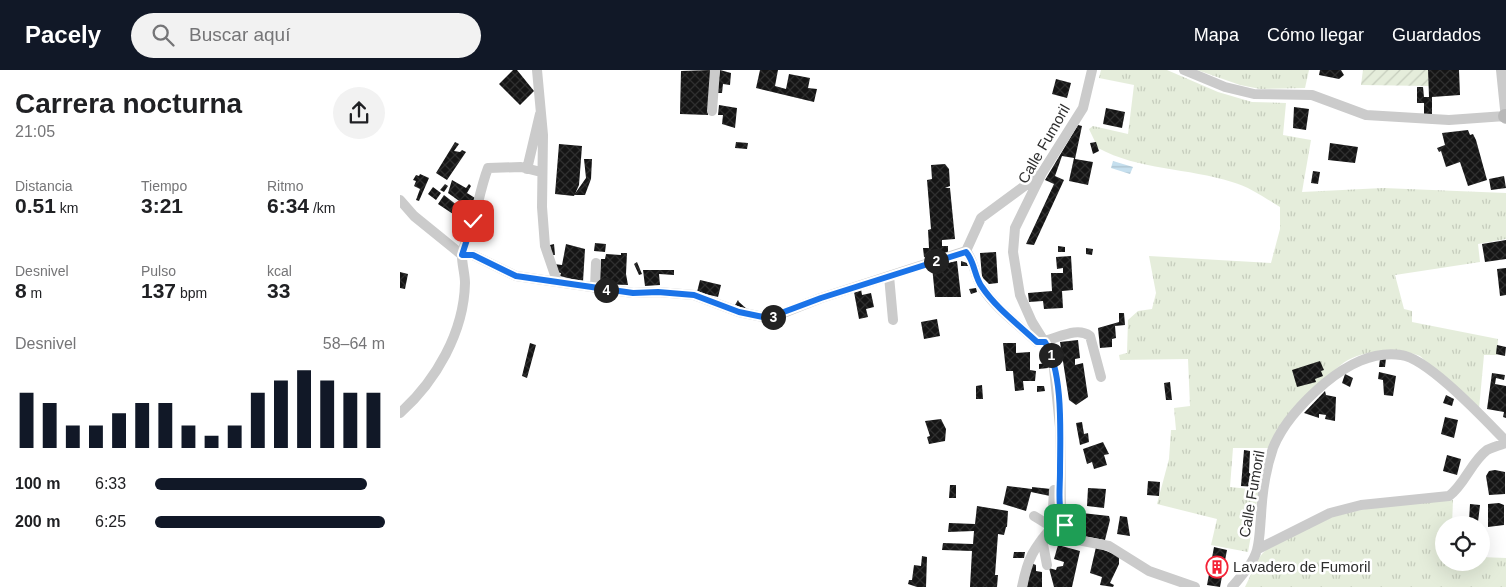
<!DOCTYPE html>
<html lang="es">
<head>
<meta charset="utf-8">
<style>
	:root { --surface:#fff; --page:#f2f2f2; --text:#202124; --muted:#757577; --accent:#111827 }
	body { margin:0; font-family:Arial,sans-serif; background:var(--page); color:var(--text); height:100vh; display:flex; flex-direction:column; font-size:19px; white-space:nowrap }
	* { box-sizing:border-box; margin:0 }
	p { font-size:16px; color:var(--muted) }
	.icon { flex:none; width:28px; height:28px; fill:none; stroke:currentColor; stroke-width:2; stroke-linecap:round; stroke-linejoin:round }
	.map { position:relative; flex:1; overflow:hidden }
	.panel { display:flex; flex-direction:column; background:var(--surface); width:400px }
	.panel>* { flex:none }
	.tools { position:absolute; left:1035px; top:446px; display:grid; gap:10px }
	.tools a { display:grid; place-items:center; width:55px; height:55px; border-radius:50%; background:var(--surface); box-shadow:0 5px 20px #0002; font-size:25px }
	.pin { position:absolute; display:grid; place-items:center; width:42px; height:42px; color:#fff; margin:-21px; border-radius:10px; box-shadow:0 2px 8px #0006 }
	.km { position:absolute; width:25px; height:25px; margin:-12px; border-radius:50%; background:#222; color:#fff; font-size:14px; line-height:25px; text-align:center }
	.round { display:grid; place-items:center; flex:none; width:52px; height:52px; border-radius:26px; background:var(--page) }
	.head { display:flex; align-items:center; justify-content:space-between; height:85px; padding:0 15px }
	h1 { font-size:28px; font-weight:700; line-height:38px }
	.stats { display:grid; grid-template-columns:repeat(3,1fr); gap:8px; height:85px; padding:5px 15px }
	.stats div { display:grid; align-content:center }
	.stats b { font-size:21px; font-weight:700 }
	.stats small { font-size:14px; font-weight:400 }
	.stats p { font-size:14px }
	.chart { height:140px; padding:10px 15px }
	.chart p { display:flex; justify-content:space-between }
	.chart svg { width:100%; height:90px; margin-top:5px; stroke:var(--accent); stroke-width:6 }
	ul { padding:0 15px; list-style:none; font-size:16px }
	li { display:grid; grid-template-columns:80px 60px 1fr; align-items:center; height:38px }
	li i { height:12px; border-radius:6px; background:var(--accent) }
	header { display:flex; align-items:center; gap:30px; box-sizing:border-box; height:70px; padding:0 25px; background:var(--accent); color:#fff }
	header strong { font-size:24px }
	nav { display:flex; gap:28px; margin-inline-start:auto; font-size:18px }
	.search { width:350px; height:45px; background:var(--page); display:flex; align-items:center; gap:12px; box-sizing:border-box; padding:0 18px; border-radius:28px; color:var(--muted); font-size:19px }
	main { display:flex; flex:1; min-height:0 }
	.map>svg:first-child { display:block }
	.grass { fill:url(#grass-tufts) }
	.garden { fill:url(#garden-furrows) }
	.water { fill:url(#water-rules) }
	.building { fill:url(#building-cross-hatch) }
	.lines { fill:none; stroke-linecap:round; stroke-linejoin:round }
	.street { stroke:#cbcbcb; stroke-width:10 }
	.secondary { stroke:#b8b8b8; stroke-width:14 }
	.route-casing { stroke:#fff; stroke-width:10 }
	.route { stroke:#1a73e8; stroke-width:6 }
	.labels { text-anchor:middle; stroke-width:5; stroke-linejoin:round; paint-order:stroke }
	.street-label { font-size:15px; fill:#2e2e2e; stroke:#fff }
	.poi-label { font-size:15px; fill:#2e2e2e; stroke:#fff; text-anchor:start }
</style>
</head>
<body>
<header>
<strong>Pacely</strong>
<div class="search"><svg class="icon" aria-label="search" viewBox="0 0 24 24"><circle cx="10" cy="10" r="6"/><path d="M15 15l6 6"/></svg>Buscar aquí</div>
<nav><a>Mapa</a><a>Cómo llegar</a><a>Guardados</a></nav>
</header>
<main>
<section class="panel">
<div class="head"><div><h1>Carrera nocturna</h1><p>21:05</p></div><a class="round"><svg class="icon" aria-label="share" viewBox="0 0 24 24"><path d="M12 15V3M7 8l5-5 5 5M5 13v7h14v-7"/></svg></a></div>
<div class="stats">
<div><p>Distancia</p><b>0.51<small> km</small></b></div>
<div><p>Tiempo</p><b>3:21</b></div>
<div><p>Ritmo</p><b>6:34<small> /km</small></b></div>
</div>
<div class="stats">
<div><p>Desnivel</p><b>8<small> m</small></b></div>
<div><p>Pulso</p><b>137<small> bpm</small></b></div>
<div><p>kcal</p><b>33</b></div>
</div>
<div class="chart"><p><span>Desnivel</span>58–64 m</p>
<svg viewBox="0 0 160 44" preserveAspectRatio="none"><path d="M5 44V17M15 44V22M25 44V33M35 44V33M45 44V27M55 44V22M65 44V22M75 44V33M85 44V38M95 44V33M105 44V17M115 44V11M125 44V6M135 44V11M145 44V17M155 44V17"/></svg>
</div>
<ul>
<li><b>100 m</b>6:33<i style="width:92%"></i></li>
<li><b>200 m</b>6:25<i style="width:100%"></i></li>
</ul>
</section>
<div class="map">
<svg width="1106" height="517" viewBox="0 0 1106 517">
	<defs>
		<pattern id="grass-tufts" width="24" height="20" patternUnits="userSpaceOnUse" patternTransform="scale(1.25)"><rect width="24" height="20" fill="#e5eddb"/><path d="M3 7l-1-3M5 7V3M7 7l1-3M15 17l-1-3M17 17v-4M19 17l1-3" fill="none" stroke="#c5ccbc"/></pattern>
		<pattern id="garden-furrows" width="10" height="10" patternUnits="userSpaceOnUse" patternTransform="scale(1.25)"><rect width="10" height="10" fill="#e5eddb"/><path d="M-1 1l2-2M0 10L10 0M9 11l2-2" fill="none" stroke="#c5ccbc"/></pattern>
		<pattern id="water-rules" width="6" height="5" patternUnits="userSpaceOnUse" patternTransform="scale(1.25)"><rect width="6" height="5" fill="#c5dfee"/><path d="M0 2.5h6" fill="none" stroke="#aac0cc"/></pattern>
		<pattern id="building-cross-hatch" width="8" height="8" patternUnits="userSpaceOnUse" patternTransform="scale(1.25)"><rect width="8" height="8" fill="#151515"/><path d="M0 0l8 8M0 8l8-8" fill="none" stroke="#2f2f2f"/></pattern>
	</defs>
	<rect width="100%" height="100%" fill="#fff"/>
	<!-- grass -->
	<path class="grass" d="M 701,0 L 767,0 L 818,22 L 852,32 L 886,33 L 883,65 L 911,70 L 902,122 L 983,118 L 1106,123 L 1106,169 L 1078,174 L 1080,192 L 995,205 L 1004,239 L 1012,241 L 1012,252 L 1098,269 L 1097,285 L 1084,285 L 1079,339 L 1020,286 C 1000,278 967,280 948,290 C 927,301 887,357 869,378 L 833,378 L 830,417 L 859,420 L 848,482 L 811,475 L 817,449 L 757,434 L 769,389 L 771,360 L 776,360 L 774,338 L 790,336 L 788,289 L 720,290 L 719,285 L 727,283 L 728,250 L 738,241 L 752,239 L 756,223 L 749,186 L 871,193 L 880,159 L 880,137 C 865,128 850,117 832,112 C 789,98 738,100 698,78 L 689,59 L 693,56 L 728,64 L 734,15 L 699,8 Z
		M 797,0 L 909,0 L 905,18 L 860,19 L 840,15 Z
		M 1053,430 L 1052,455 L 1044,455 L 1044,492 L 1081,492 L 1081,487 L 1106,488 L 1106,517 L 845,517 C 851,506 856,488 866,480 C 919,437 988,436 1053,430 Z"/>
	<!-- garden -->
	<path class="garden" d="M 963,0 L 1028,0 L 1029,16 L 961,15 Z"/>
	<!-- water -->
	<path class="water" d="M 713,91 L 733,97 L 730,104 L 711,98 Z"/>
	<!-- building -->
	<path class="building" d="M 113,0 L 117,0 L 134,21 L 120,35 L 99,14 Z
		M 311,0 L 308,45 L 280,44 L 281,1 Z
		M 320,0 L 331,3 L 330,15 L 323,14 L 322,23 L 317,23 Z
		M 360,0 L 378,0 L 375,16 L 386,19 L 389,4 L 410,8 L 408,18 L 417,19 L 414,32 L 356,18 Z
		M 920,0 L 941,0 L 944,5 L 939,9 L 919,5 Z
		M 1028,0 L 1059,0 L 1060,25 L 1032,27 L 1032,45 L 1024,45 L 1024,33 L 1017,33 L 1017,17 L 1023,17 L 1024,27 L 1029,27 Z
		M 656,9 L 671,13 L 667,28 L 652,24 Z
		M 319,35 L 337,38 L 335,58 L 322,54 L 323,45 L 318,45 Z
		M 894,37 L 909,39 L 906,60 L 893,58 Z
		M 706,38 L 725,42 L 722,58 L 703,54 Z
		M 678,55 L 682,56 L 675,89 L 693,92 L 688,115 L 669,111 L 674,88 L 662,86 L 655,106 L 664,110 L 634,175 L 626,174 L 654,114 L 645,110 Z
		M 1068,60 L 1070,65 L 1073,64 L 1076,70 L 1087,110 L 1068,116 L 1060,92 L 1046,97 L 1041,81 L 1039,82 L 1037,78 L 1045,75 L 1042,63 Z
		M 55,72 L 59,74 L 54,81 L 60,82 L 62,80 L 66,82 L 47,110 L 36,103 Z
		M 336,72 L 348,73 L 347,79 L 335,78 Z
		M 696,72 L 699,81 L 693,84 L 690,73 Z
		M 930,73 L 958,77 L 955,93 L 928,90 Z
		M 159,74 L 182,76 L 179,115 L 174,126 L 155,124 Z
		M 184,89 L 192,89 L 191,109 L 185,125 L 174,125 L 186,108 Z
		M 545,94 L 549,99 L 550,116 L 545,118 L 550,118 L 555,169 L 542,170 L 542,176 L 548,176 L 548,184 L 531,190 L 530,186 L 524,187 L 523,178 L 529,178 L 528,160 L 531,159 L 527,110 L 532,109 L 531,95 Z
		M 913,101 L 920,102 L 918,114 L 911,113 Z
		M 20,104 L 29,108 L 19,131 L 16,130 L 20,119 L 14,116 L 16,111 L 13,110 L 16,105 L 19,106 Z
		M 1104,106 L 1106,118 L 1091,120 L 1089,109 Z
		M 52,110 L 66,118 L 69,114 L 71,116 L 67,123 L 75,128 L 69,138 L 74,141 L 72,145 L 60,138 L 57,143 L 54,141 L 53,144 L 38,134 L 44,125 L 58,136 L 60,132 L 69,138 L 48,123 Z
		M 45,114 L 48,116 L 44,122 L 40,120 Z
		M 33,117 L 41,123 L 36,130 L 28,124 Z
		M 1106,170 L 1106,189 L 1085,192 L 1082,174 Z
		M 195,173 L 206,174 L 205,182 L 194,181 Z
		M 154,174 L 155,185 L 152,185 L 150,175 Z
		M 166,174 L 185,179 L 183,212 L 160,206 L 161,203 L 156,202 L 154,194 L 162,195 Z
		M 658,176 L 665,177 L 665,182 L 658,182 Z
		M 686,178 L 693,179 L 692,185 L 686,184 Z
		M 596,182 L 598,213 L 589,214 L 582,207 L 580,183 Z
		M 221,183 L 227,183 L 226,204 L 228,215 L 199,214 L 201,189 L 205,189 L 206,184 L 221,185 Z
		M 671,186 L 673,220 L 662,221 L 663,238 L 644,239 L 643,231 L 629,232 L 628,223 L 652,221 L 651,203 L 663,203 L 663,198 L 657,199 L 656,187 Z
		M 557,191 L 561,227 L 535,227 L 532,196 Z
		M 561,191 L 570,194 L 571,196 L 561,196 Z
		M 237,192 L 242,204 L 239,205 L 234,194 Z
		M 1106,198 L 1106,225 L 1100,226 L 1097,199 Z
		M 243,200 L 274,200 L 274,205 L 259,204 L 260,215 L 245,216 Z
		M 0,202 L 8,204 L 5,219 L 0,218 Z
		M 300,210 L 321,215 L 318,227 L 297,222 Z
		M 576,218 L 577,222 L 571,224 L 569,219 Z
		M 461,219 L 462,225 L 471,223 L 474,237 L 466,239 L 468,247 L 459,249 L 454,222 Z
		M 338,230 L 339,232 L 348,240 L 335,235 Z
		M 719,243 L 724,243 L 725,255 L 715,256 L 716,268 L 712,269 L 712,277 L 700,278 L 698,258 L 719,252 Z
		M 537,249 L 540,266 L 524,269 L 521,252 Z
		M 678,270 L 680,288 L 675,289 L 675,295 L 683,293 L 688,327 L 676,335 L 669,330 L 660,272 Z
		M 130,273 L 136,275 L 127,308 L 122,306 Z
		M 603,273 L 616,273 L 616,283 L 630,282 L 630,300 L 636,301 L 635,311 L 623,311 L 624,320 L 615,321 L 613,301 L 606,301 Z
		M 1097,275 L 1106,277 L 1105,286 L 1096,284 Z
		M 986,288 L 985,297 L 979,297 L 980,289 Z
		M 920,291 L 924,300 L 921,301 L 923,306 L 915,309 L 916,312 L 897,317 L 892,300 Z
		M 647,293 L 648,298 L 639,299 L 639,294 Z
		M 979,302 L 996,306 L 993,326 L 984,325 L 983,310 L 978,309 Z
		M 1092,303 L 1105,305 L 1104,310 L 1096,308 L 1095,314 L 1106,316 L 1106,348 L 1103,347 L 1104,342 L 1087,339 Z
		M 945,304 L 953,308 L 950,317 L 942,313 Z
		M 770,312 L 772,330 L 766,330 L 764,313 Z
		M 582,315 L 583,329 L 576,329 L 576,316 Z
		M 637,316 L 644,316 L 645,321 L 637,322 Z
		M 925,321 L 926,325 L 936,327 L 935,351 L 925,349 L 926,345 L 919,344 L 919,348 L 904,343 Z
		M 1046,325 L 1054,329 L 1052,336 L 1043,333 Z
		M 1045,347 L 1058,350 L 1054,368 L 1041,364 Z
		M 541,349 L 546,359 L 545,371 L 529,374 L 527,367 L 530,366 L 525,351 Z
		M 682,352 L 684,364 L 688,363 L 689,372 L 680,375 L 676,353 Z
		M 703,372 L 709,384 L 704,385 L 707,395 L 694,399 L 692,392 L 687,394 L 683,379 Z
		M 844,380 L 850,381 L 849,403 L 856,405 L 856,417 L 841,416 Z
		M 1047,385 L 1061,389 L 1057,405 L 1043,401 Z
		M 1095,400 L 1105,402 L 1105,424 L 1089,425 L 1086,406 L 1089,401 Z
		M 748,411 L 760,412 L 759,426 L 747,425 Z
		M 550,415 L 556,415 L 556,428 L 549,428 Z
		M 607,416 L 632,419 L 632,417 L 651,419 L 650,426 L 631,422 L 626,441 L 603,434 Z
		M 688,418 L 706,419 L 704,438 L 687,436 Z
		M 1099,433 L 1104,435 L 1104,455 L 1088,457 L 1088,434 Z
		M 1070,434 L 1080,435 L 1078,452 L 1069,451 Z
		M 577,436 L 608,441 L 607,457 L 606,457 L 604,465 L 598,464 L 595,505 L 598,505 L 597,517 L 570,517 L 572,481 L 542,480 L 543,473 L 573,474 L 574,461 L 548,462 L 549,453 L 575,454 Z
		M 682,443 L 709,446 L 710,450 L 705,470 L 683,466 L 685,455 L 680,455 Z
		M 720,446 L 727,447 L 730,466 L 717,464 Z
		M 658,475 L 680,481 L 672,517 L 654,517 L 649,498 L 656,500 L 657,497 L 663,496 L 664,492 L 654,489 Z
		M 696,477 L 719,486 L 719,494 L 710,513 L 714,515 L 713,517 L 700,515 L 702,507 L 690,503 Z
		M 814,477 L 827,480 L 820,517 L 807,515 Z
		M 614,482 L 625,482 L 624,488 L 613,488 Z
		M 522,486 L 527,487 L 526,517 L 517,517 L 508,514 L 509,510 L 512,510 L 514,495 L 521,496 Z
		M 631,493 L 636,495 L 636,501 L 642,502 L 642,517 L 627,517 Z"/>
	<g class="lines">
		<!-- street -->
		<path class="street" d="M 137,0 L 143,65 L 142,137 L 145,176 L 157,211
			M 784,0 L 825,17 L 854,24 L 912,25 L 966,45 L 1049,50 L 1105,46
			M 1101,0 L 1106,49
			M 312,41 L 315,0
			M 127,99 L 140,44
			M 0,130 L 14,146 L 62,185 L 73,185 L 116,206 L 233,223 L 258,222 L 294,225 L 339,242 L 363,247 L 373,247 L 421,228 L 566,181 L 581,148 L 642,103
			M 566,181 C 575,192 574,206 582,217 C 595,238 619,255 637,272 C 653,272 675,255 690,266 L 701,307
			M 489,206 L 493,250
			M 195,218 L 196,193
			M 0,343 C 36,311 64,262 65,213 C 65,204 62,195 62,186 C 63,175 70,163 73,153 C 78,135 81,116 88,98 L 121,97 L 141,102
			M 654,420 L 652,457 L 662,467 L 709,476 L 749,501 L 795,517
			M 642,469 L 647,495
			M 683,471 L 672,464 L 661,447 L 660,357 L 654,298 L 650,281 L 632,252 L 620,225 L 613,182 L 615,158 L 642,103 L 683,38 L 692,0
			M 858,479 L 930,443 L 961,435 L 1049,426 C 1065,414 1071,392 1087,380 C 1093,377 1100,375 1106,373
			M 622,517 C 628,488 633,479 652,457 L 634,446
			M 832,517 C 841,506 853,494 857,480 C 860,469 860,456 861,446 C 862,424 866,398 873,378 C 883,353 905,330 925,313 C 947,295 972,281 1001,285 C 1028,288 1086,351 1106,371"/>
		<!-- secondary -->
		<path class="secondary" d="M 1105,46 L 1106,46"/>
	</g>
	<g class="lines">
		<!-- route casing -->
		<g class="route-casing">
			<path id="route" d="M 73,151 L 62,185 L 73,185 L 116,206 L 233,223 L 258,222 L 294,225 L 339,242 L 363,247 L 373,246 L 421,228 L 566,182 C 575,192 574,206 582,217 C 596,238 619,255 637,272 L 645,272 C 664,304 660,365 660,402 C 660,420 657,438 665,455"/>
		</g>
		<!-- route -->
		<use href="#route" class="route"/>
	</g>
	<!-- icons -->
	<defs>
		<g id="building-ring" transform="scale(1.125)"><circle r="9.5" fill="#fff" stroke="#f42236" stroke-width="1.5"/><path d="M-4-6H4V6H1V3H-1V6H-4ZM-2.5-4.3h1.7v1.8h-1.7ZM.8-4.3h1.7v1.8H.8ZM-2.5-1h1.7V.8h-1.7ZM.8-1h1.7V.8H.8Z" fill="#f42236"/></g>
	</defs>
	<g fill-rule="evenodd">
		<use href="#building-ring" x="817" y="497"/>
	</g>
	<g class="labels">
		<!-- street labels -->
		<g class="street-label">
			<text transform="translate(644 74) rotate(-60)" y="5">Calle Fumoril</text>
			<text transform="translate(852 424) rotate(-80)" y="5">Calle Fumoril</text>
		</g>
		<!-- poi labels -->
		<g class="poi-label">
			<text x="833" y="502">Lavadero de Fumoril</text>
		</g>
	</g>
</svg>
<div class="tools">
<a><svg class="icon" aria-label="locate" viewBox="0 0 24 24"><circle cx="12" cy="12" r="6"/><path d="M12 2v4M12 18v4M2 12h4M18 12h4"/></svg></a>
</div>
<div class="pin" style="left:665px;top:455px;background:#1e9e55"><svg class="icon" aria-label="arrive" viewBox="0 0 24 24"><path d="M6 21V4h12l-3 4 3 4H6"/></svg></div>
<div class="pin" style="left:73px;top:151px;background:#d93025"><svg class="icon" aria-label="check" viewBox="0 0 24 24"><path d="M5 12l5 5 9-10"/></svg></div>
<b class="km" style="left:651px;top:285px">1</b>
<b class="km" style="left:536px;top:191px">2</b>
<b class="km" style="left:373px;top:247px">3</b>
<b class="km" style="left:206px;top:220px">4</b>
</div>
</main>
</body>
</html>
